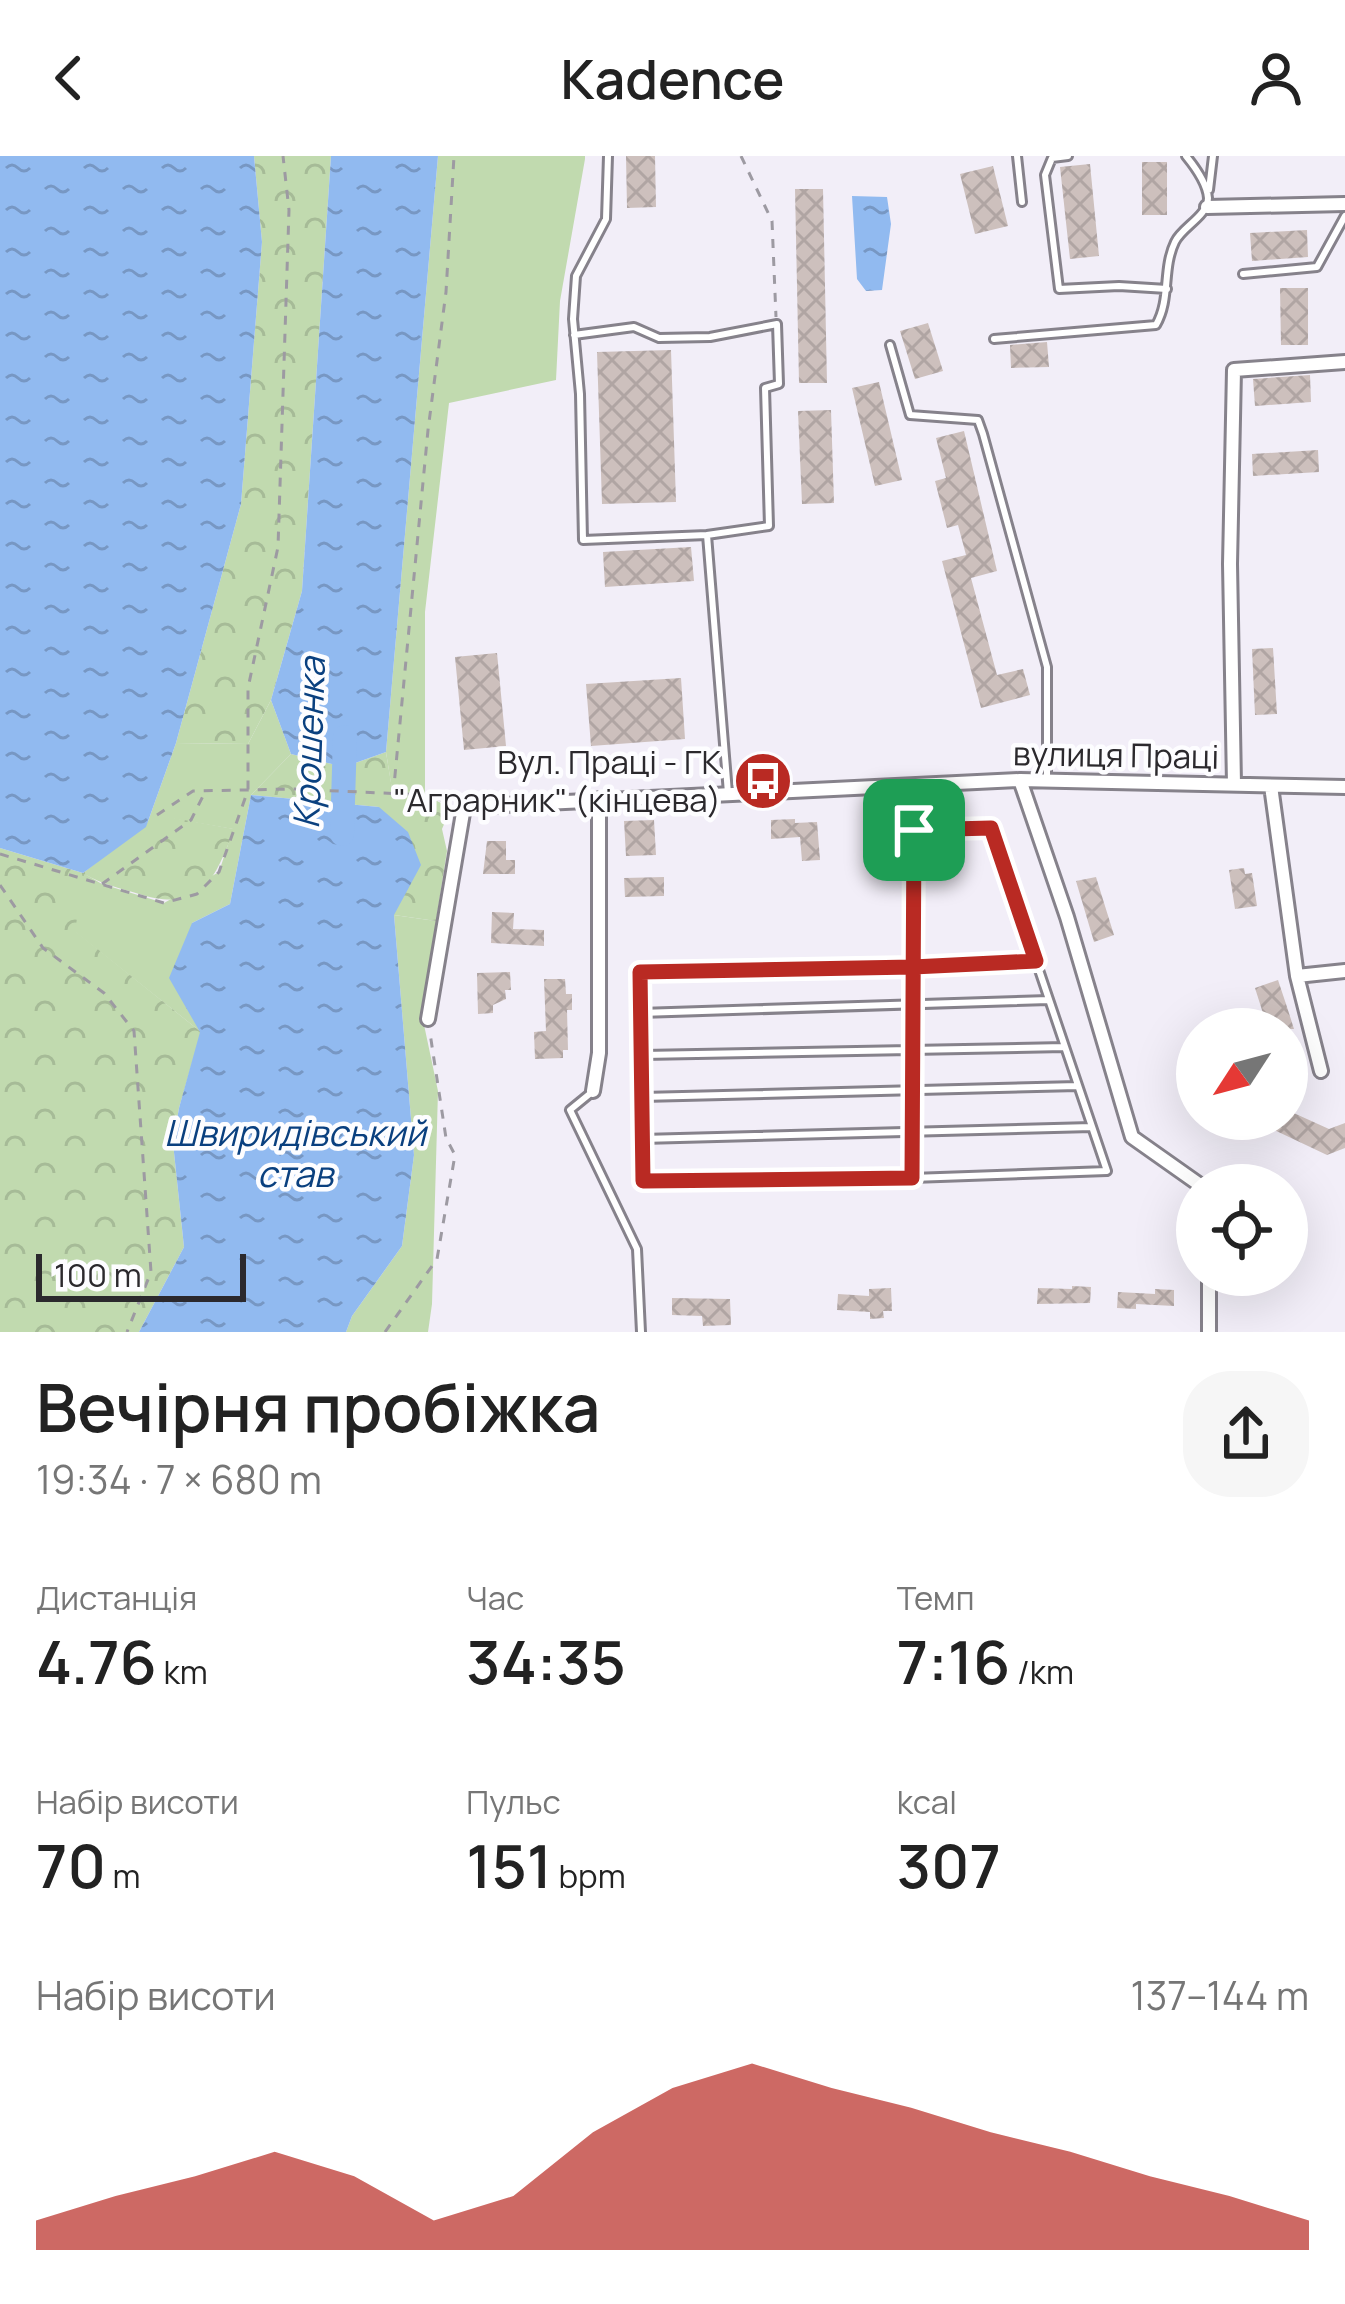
<!DOCTYPE html>
<html lang="uk">
<head>
<meta charset="utf-8">
<style>
	:root { --surface:#fff; --page:#f6f6f6; --text:#222; --muted:#767676; --accent:#b92a23 }
	body { margin:0; font-family:Manrope,sans-serif; background:var(--page); color:var(--text); height:100vh; display:flex; flex-direction:column; font-size:45px; white-space:nowrap }
	* { box-sizing:border-box; margin:0 }
	p { font-size:39px; color:var(--muted) }
	.icon { flex:none; width:66px; height:66px; fill:none; stroke:currentColor; stroke-width:2; stroke-linecap:round; stroke-linejoin:round }
	.map { position:relative; height:1176px; overflow:hidden }
	.side { display:flex; flex-direction:column; background:var(--surface); flex:1 }
	.side>* { flex:none }
	.needle { width:78px; rotate:234deg }
	.controls { position:absolute; left:1176px; top:852px; display:grid; gap:24px }
	.controls a { display:grid; place-items:center; width:132px; height:132px; border-radius:50%; background:var(--surface); box-shadow:0 12px 48px #0002; font-size:60px }
	.scale { position:absolute; left:36px; bottom:30px; width:210px; box-sizing:border-box; padding-left:12px; border:6px solid #2b292d; border-top:0; font-size:33px; line-height:42px; white-space:nowrap; color:#2b292d; -webkit-text-stroke:9px #fdfdff; paint-order:stroke }
	.pin { position:absolute; display:grid; place-items:center; width:102px; height:102px; color:#fff; margin:-51px; border-radius:24px; box-shadow:0 6px 18px #0006 }
	.round { display:grid; place-items:center; flex:none; width:126px; height:126px; border-radius:48px; background:var(--page) }
	.headline { display:flex; align-items:center; justify-content:space-between; height:204px; padding:0 36px }
	h1 { font-size:66px; font-weight:600; line-height:90px }
	.metrics { display:grid; grid-template-columns:repeat(3,1fr); gap:18px; height:204px; padding:12px 36px }
	.metrics div { display:grid; align-content:center }
	.metrics b { font-size:60px; font-weight:600 }
	.metrics small { font-size:33px; font-weight:400 }
	.metrics p { font-size:33px }
	.chart { height:336px; padding:24px 36px }
	.chart p { display:flex; justify-content:space-between }
	.chart svg { width:100%; height:216px; margin-top:12px; fill:var(--accent); opacity:.7 }
	header { display:flex; justify-content:space-between; align-items:center; height:156px; padding:0 36px; background:var(--surface); font-size:54px; font-weight:600 }
	.map>svg:first-child { display:block }
	.grass { fill:#c1daaf }
	.forest { fill:url(#forest-crowns) }
	.water { fill:url(#water-ripples) }
	.lines { fill:none; stroke-linecap:round; stroke-linejoin:round }
	.river { stroke:#91baf0; stroke-width:24 }
	.building { fill:url(#building-cross-hatch) }
	.lane-casing { stroke:#86828b; stroke-width:12 }
	.street-casing { stroke:#86828b; stroke-width:18 }
	.path { stroke:#9d9aa2; stroke-width:3; stroke-dasharray:9 9; stroke-linecap:butt }
	.lane { stroke:#fff; stroke-width:6 }
	.street { stroke:#fff; stroke-width:12 }
	.route-casing { stroke:#fff; stroke-width:24 }
	.route { stroke:#b92a23; stroke-width:15 }
	.labels { text-anchor:middle; stroke-width:9; stroke-linejoin:round; paint-order:stroke }
	.street-label { font-size:33px; fill:#2b292d; stroke:#fdfdff }
	.poi-label { font-size:33px; fill:#2b292d; stroke:#fdfdff; text-anchor:end }
	.water-label { font-size:36px; font-style:italic; fill:#0a407f; stroke:#fdfdff }
</style>
</head>
<body>
<header><svg class="icon" aria-label="back" viewBox="0 0 24 24"><path d="M15 5l-7 7 7 7"/></svg>Kadence<svg class="icon" aria-label="person" viewBox="0 0 24 24"><circle cx="12" cy="8" r="4"/><path d="M4 21q1-7 8-7t8 7"/></svg></header>
<div class="map">
<svg width="1345" height="1176" viewBox="0 0 1345 1176">
	<defs>
		<pattern id="forest-crowns" width="20" height="18" patternUnits="userSpaceOnUse" patternTransform="scale(3)"><rect width="20" height="18" fill="#c1daaf"/><path d="M2 6a3 3 0 1 1 6 0M12 15a3 3 0 1 1 6 0" fill="none" stroke="#a6bb97"/></pattern>
		<pattern id="water-ripples" width="26" height="14" patternUnits="userSpaceOnUse" patternTransform="scale(3)"><rect width="26" height="14" fill="#91baf0"/><path d="M2 4q2-2 4 0t4 0M15 11q2-2 4 0t4 0" fill="none" stroke="#7797c3"/></pattern>
		<pattern id="building-cross-hatch" width="8" height="8" patternUnits="userSpaceOnUse" patternTransform="scale(3)"><rect width="8" height="8" fill="#cdc0bd"/><path d="M0 0l8 8M0 8l8-8" fill="none" stroke="#b0a5a3"/></pattern>
	</defs>
	<rect width="100%" height="100%" fill="#f2eef8"/>
	<!-- grass -->
	<path class="grass" d="M 438,0 L 585,0 L 585,3 L 560,145 L 556,224 L 449,247 L 425,456 L 425,639 L 393,640 L 386,596 Z
		M 271,544 L 291,598 L 251,639 L 230,748 L 192,767 L 201,876 L 74,775 L 83,717 L 102,728 L 164,747 L 219,716 L 233,673 L 158,660 L 146,671 L 176,587 L 248,588 Z
		M 394,759 L 436,765 L 423,864 L 438,935 L 432,1148 L 428,1176 L 346,1176 L 352,1160 L 402,1090 L 414,999 Z"/>
	<!-- forest -->
	<path class="forest" d="M 254,0 L 331,0 L 302,435 L 271,544 L 248,588 L 176,587 L 241,348 L 262,86 Z
		M 386,596 L 393,639 L 425,639 L 451,652 L 442,673 L 447,695 L 436,765 L 394,759 L 379,651 L 251,639 L 291,598 L 344,611 Z
		M 157,659 L 234,673 C 215,725 200,757 139,738 C 119,732 102,728 84,718 L 75,775 L 201,876 L 179,952 L 173,987 L 184,1091 L 139,1176 L 0,1176 L 0,692 L 83,717 Z"/>
	<!-- water -->
	<path class="water" d="M 0,0 L 254,0 L 262,86 L 241,348 L 176,587 L 146,671 L 83,717 L 0,692 Z
		M 331,0 L 438,0 L 386,596 L 344,611 L 291,598 L 271,544 L 302,435 Z
		M 852,40 L 887,41 L 891,68 L 882,134 L 866,135 L 857,123 Z
		M 251,639 L 379,651 L 408,676 L 421,709 L 394,759 L 414,999 L 402,1090 L 352,1160 L 346,1176 L 139,1176 L 184,1091 L 173,987 L 179,952 L 200,876 L 169,822 L 192,767 L 230,748 Z"/>
	<g class="lines">
		<!-- river -->
		<path class="river" d="M 342,678 L 345,581"/>
	</g>
	<!-- building -->
	<path class="building" d="M 626,0 L 655,0 L 656,51 L 627,52 Z
		M 1142,6 L 1167,6 L 1167,59 L 1142,59 Z
		M 1090,8 L 1099,100 L 1070,103 L 1060,11 Z
		M 993,10 L 1008,70 L 975,78 L 960,18 Z
		M 795,33 L 823,33 L 827,227 L 799,227 Z
		M 1307,74 L 1308,101 L 1252,105 L 1250,77 Z
		M 1280,132 L 1308,132 L 1308,189 L 1281,189 Z
		M 928,167 L 943,215 L 915,223 L 900,175 Z
		M 1047,186 L 1049,211 L 1011,212 L 1010,189 Z
		M 671,194 L 676,346 L 602,348 L 597,196 Z
		M 1310,219 L 1311,246 L 1255,250 L 1253,223 Z
		M 879,226 L 902,324 L 875,330 L 852,232 Z
		M 831,254 L 834,347 L 802,348 L 798,255 Z
		M 964,275 L 997,415 L 971,422 L 997,519 L 1023,513 L 1030,539 L 981,552 L 942,405 L 966,399 L 958,369 L 947,372 L 935,325 L 946,322 L 936,282 Z
		M 1318,294 L 1319,316 L 1253,320 L 1252,298 Z
		M 691,391 L 694,425 L 605,431 L 603,396 Z
		M 1273,492 L 1277,558 L 1255,559 L 1252,493 Z
		M 497,497 L 506,590 L 464,594 L 455,501 Z
		M 681,522 L 685,583 L 591,590 L 586,528 Z
		M 795,663 L 795,667 L 817,666 L 820,704 L 802,705 L 800,681 L 771,683 L 771,664 Z
		M 654,664 L 656,699 L 626,700 L 624,665 Z
		M 487,685 L 506,685 L 506,704 L 515,704 L 515,718 L 483,718 Z
		M 1244,712 L 1245,718 L 1252,717 L 1257,750 L 1235,753 L 1229,714 Z
		M 664,721 L 664,740 L 625,741 L 624,722 Z
		M 1096,721 L 1114,779 L 1094,786 L 1076,725 Z
		M 492,756 L 514,757 L 513,773 L 544,774 L 544,790 L 491,787 Z
		M 510,816 L 511,834 L 505,834 L 506,843 L 493,849 L 493,857 L 478,858 L 477,817 Z
		M 544,823 L 565,823 L 566,838 L 572,838 L 572,854 L 567,854 L 568,894 L 563,894 L 563,902 L 535,903 L 534,876 L 546,875 Z
		M 1278,824 L 1287,851 L 1294,873 L 1268,873 L 1255,832 Z
		M 1287,954 L 1329,973 L 1345,967 L 1345,992 L 1327,999 L 1270,972 L 1274,963 L 1287,963 Z
		M 1072,1130 L 1091,1131 L 1090,1147 L 1037,1148 L 1038,1132 L 1072,1133 Z
		M 891,1132 L 892,1155 L 883,1155 L 884,1162 L 870,1163 L 870,1156 L 837,1154 L 838,1138 L 869,1140 L 869,1133 Z
		M 1155,1133 L 1174,1134 L 1174,1150 L 1136,1148 L 1136,1153 L 1117,1152 L 1118,1136 L 1155,1138 Z
		M 672,1142 L 730,1143 L 731,1169 L 703,1170 L 702,1160 L 672,1159 Z"/>
	<g class="lines">
		<!-- lane casing -->
		<g class="lane-casing">
			<path id="lane" d="M 608,0 L 606,63 L 576,120 L 573,163 L 580,238 L 583,384 L 707,379 L 728,637
				M 1017,0 L 1022,46
				M 1068,0 L 1052,2 L 1045,19 L 1059,133 L 1119,130 L 1167,133
				M 1209,34 L 1213,0
				M 1243,118 L 1317,111 L 1345,60
				M 574,179 L 634,171 L 659,182 L 710,181 L 777,168 L 779,228 L 765,232 L 769,370 L 707,379
				M 994,183 L 1156,169 C 1171,143 1162,113 1175,86 C 1182,71 1208,60 1208,42 C 1207,28 1195,11 1186,0
				M 890,189 L 910,259 L 978,264 L 983,278 L 1047,511 L 1047,624
				M 914,674 L 991,672 L 1107,1015 L 912,1022 C 913,892 914,761 914,631
				M 640,857 L 1049,844
				M 643,899 L 1065,891
				M 592,936 L 570,954 L 637,1093 L 641,1176
				M 642,941 L 1078,930
				M 642,983 L 1092,971
				M 912,1022 L 643,1025 L 640,816 L 913,811 L 1036,805"/>
		</g>
		<!-- street casing -->
		<g class="street-casing">
			<path id="street" d="M 1207,51 L 1345,48
				M 1020,624 L 1067,761 L 1132,981 L 1200,1029
				M 1234,628 L 1230,408 L 1234,214 L 1345,206
				M 1271,630 L 1297,820 L 1321,915
				M 1297,820 L 1345,815
				M 428,863 L 464,651 L 1020,624 L 1345,631
				M 593,935 L 599,897 L 599,643
				M 1209,1176 L 1209,1119"/>
		</g>
		<!-- path -->
		<path class="path" d="M 741,0 L 772,65 L 776,161
			M 393,640 L 428,274 L 446,136 L 454,0
			M 157,659 L 193,635 L 294,633 L 425,639 L 451,647
			M 0,698 L 164,747 L 197,738 L 219,716 L 248,634 L 248,532 L 278,391 L 289,54 L 283,0
			M 102,728 L 191,664 L 205,636
			M 0,729 L 43,792 L 104,837 L 134,875 L 151,1116 L 127,1176
			M 385,1176 L 437,1103 L 455,999 L 446,982 L 430,877"/>
		<!-- lane -->
		<use href="#lane" class="lane"/>
		<!-- street -->
		<use href="#street" class="street"/>
	</g>
	<g class="lines">
		<!-- route casing -->
		<g class="route-casing">
			<path id="route" d="M 914,674 C 913,790 912,906 912,1022 L 643,1025 L 640,816 L 913,811 L 1036,805 L 991,672 L 914,674"/>
		</g>
		<!-- route -->
		<use href="#route" class="route"/>
	</g>
	<!-- icons -->
	<defs>
		<g id="bus-disc" transform="scale(3)"><circle r="9.5" fill="#b92a23" stroke="#fdfdff"/><path d="M-5-6H5V4H4V6H2V4H-2V6H-4V4H-5ZM-3.5-4V0h7V-4ZM-3.5 1.2v1.5H-2V1.2ZM2 1.2v1.5H3.5V1.2Z" fill="#fff"/></g>
	</defs>
	<g fill-rule="evenodd">
		<use href="#bus-disc" x="763" y="625"/>
	</g>
	<g class="labels">
		<!-- street labels -->
		<g class="street-label">
			<text transform="translate(1116 599) rotate(1)" y="12">вулиця Праці</text>
		</g>
		<!-- poi labels -->
		<g class="poi-label">
			<text x="721" y="618">Вул. Праці - ГК<tspan x="721" dy="38">"Аграрник" (кінцева)</tspan></text>
		</g>
		<!-- water labels -->
		<g class="water-label">
			<text transform="translate(309 587) rotate(-88)" y="13">Крошенка</text>
			<text x="295" y="990">Швиридівський<tspan x="295" dy="41">став</tspan></text>
		</g>
	</g>
</svg>
<div class="controls">
<a><svg class="needle" viewBox="-14 -14 28 28"><path d="M0-13l5 13h-10z" fill="#e53935"/><path d="M0 13l5-13h-10z" fill="#767676"/></svg></a>
<a><svg class="icon" aria-label="locate" viewBox="0 0 24 24"><circle cx="12" cy="12" r="6"/><path d="M12 2v4M12 18v4M2 12h4M18 12h4"/></svg></a>
</div>
<div class="scale">100 m</div>
<div class="pin" style="left:914px;top:674px;background:#1e9e55"><svg class="icon" aria-label="arrive" viewBox="0 0 24 24"><path d="M6 21V4h12l-3 4 3 4H6"/></svg></div>
</div>
<section class="side">
<div class="headline"><div><h1>Вечірня пробіжка</h1><p>19:34 · 7 × 680 m</p></div><a class="round"><svg class="icon" aria-label="share" viewBox="0 0 24 24"><path d="M12 15V3M7 8l5-5 5 5M5 13v7h14v-7"/></svg></a></div>
<div class="metrics">
<div><p>Дистанція</p><b>4.76<small> km</small></b></div>
<div><p>Час</p><b>34:35</b></div>
<div><p>Темп</p><b>7:16<small> /km</small></b></div>
</div>
<div class="metrics">
<div><p>Набір висоти</p><b>70<small> m</small></b></div>
<div><p>Пульс</p><b>151<small> bpm</small></b></div>
<div><p>kcal</p><b>307</b></div>
</div>
<div class="chart"><p><span>Набір висоти</span>137–144 m</p>
<svg viewBox="0 0 160 44" preserveAspectRatio="none"><path d="M0 44V38L10 33L20 29L30 24L40 29L50 38L60 33L70 20L80 11L90 6L100 11L110 15L120 20L130 24L140 29L150 33L160 38V44z"/></svg>
</div>
</section>
</body>
</html>
